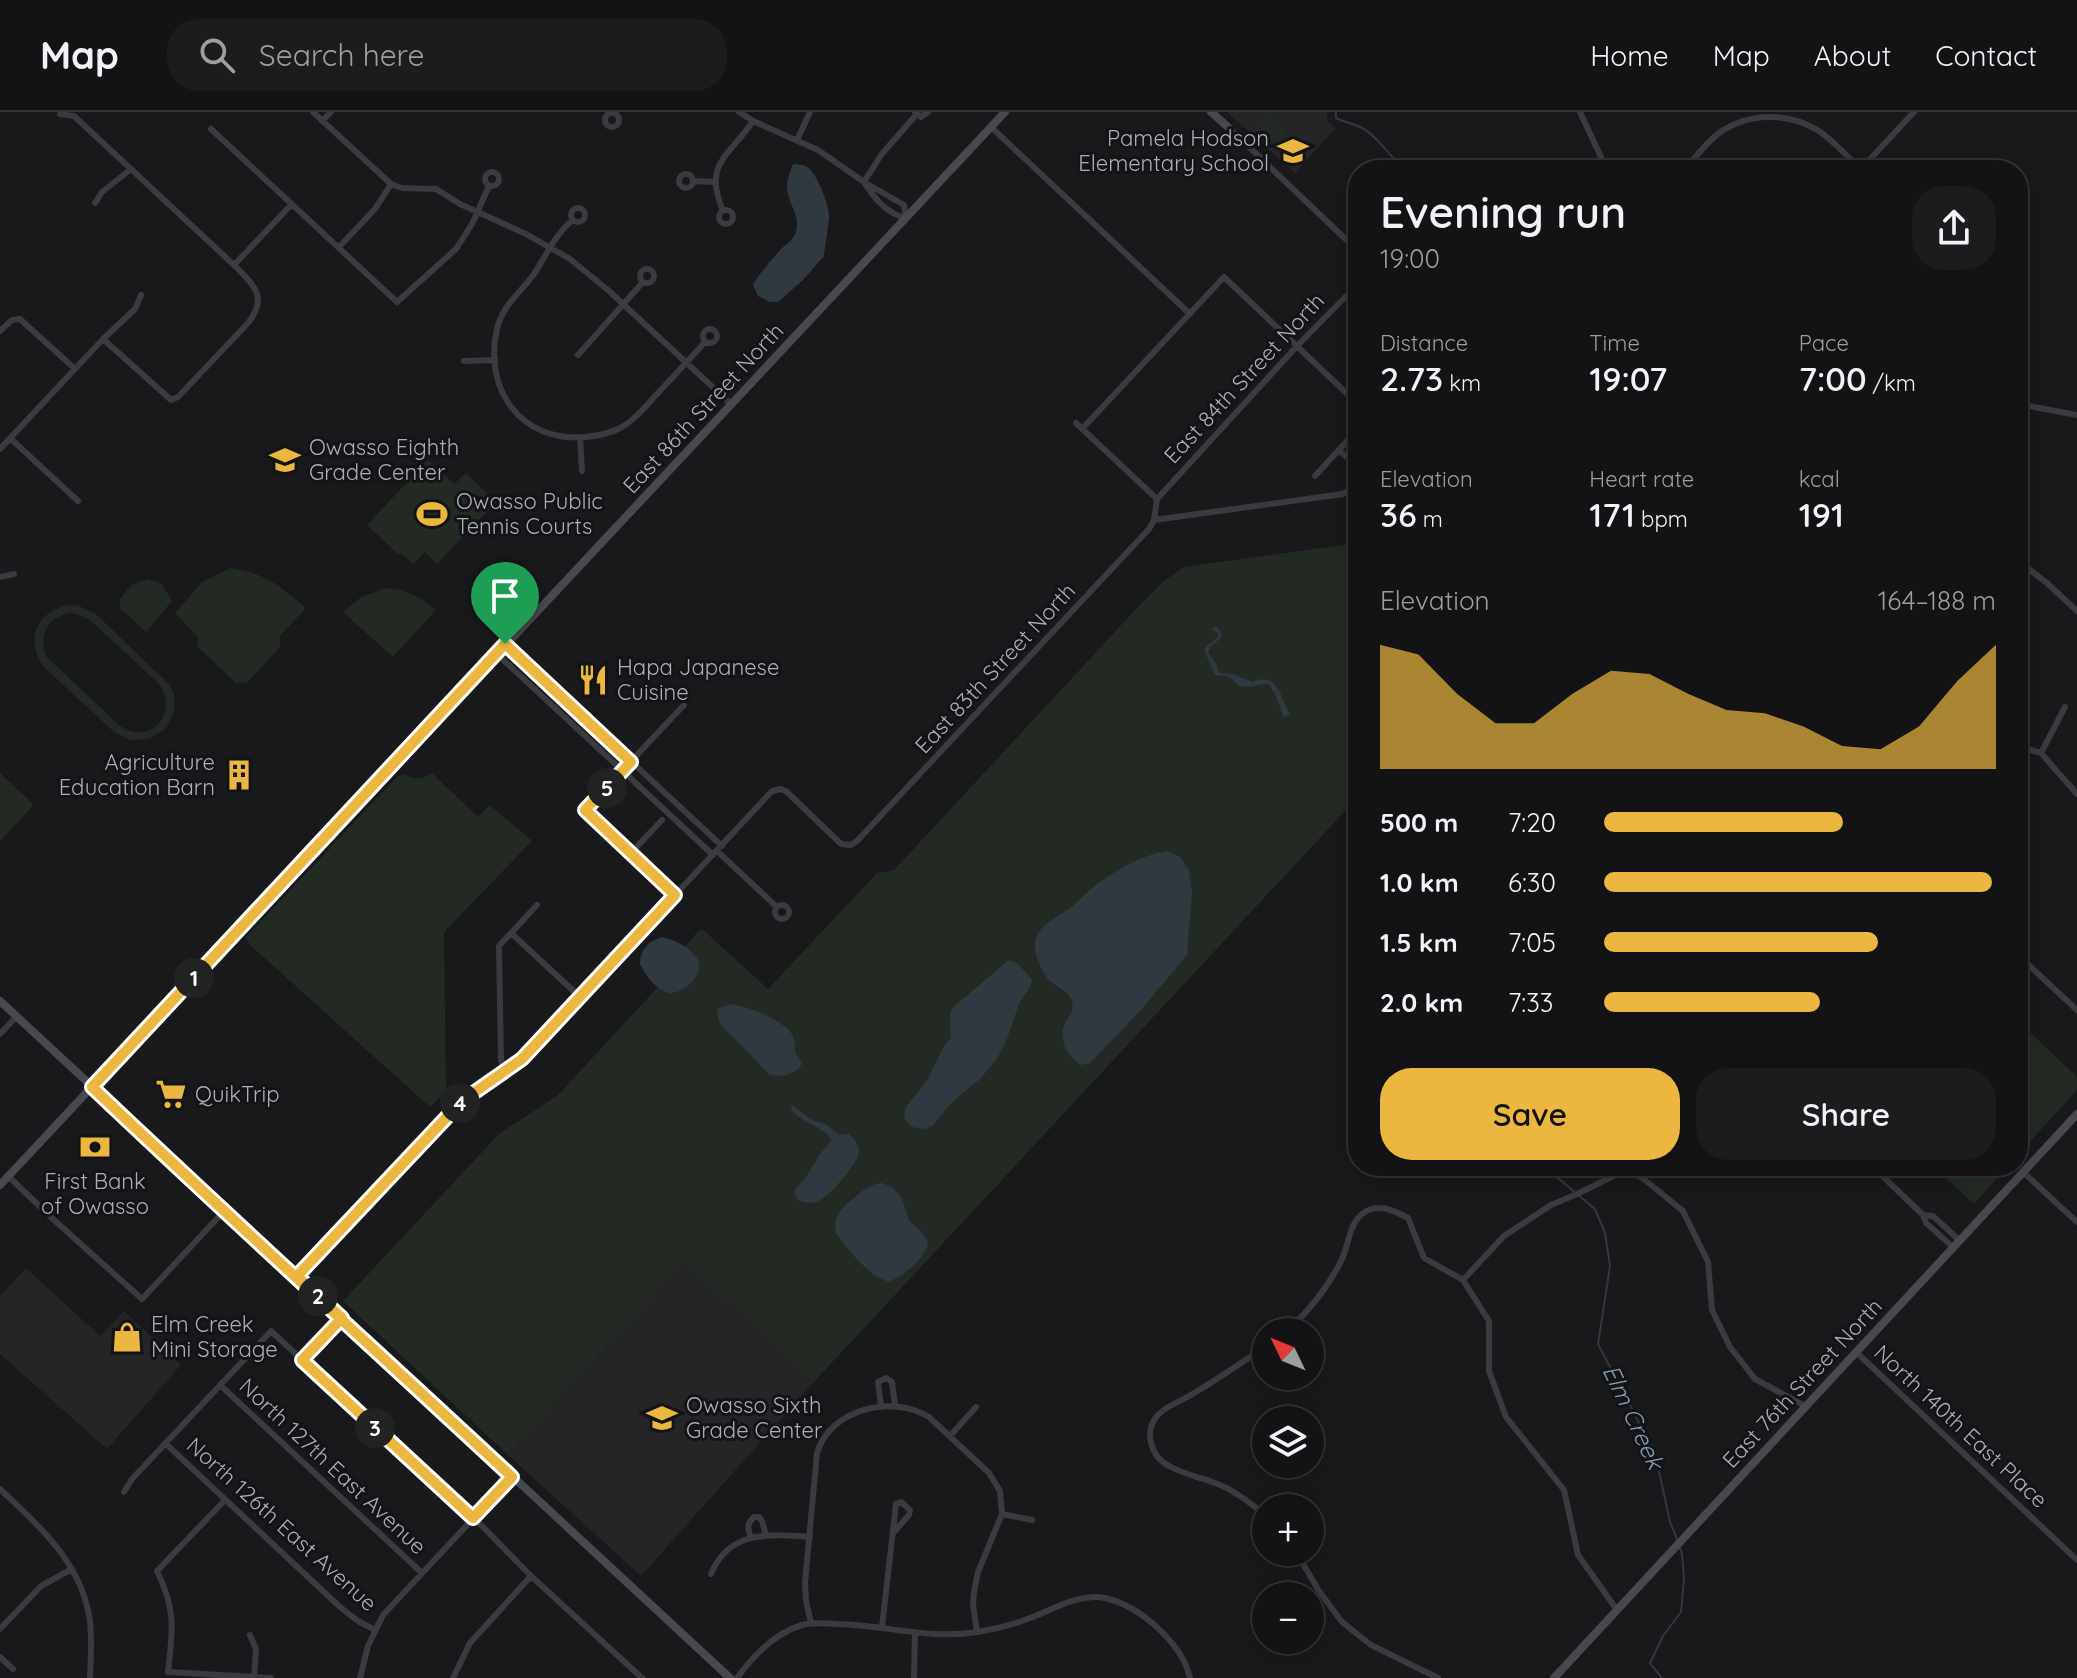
<!DOCTYPE html>
<html lang="en">
<head>
<meta charset="utf-8">
<style>
	:root { --surface:#131214; --page:#1c1b1d; --text:#f1f3f6; --muted:#9d9ea0; --line:#323234; --accent:#ebb740 }
	body { margin:0; font-family:Quicksand,sans-serif; background:var(--page); color:var(--text); height:100vh; display:flex; flex-direction:column; font-size:30px; white-space:nowrap }
	* { box-sizing:border-box; margin:0 }
	p { font-size:26px; color:var(--muted) }
	.icon { flex:none; width:44px; height:44px; fill:none; stroke:currentColor; stroke-width:2; stroke-linecap:round; stroke-linejoin:round }
	.map { position:relative; flex:1; overflow:hidden }
	.details { position:absolute; left:1348px; top:48px; width:680px; height:1016px; display:flex; flex-direction:column; background:var(--surface); border-radius:32px; box-shadow:0 4px 20px #0003,0 0 0 2px var(--line) }
	.details>* { flex:none }
	.needle { width:52px; rotate:313deg }
	.tools { position:absolute; left:1252px; top:1206px; display:grid; gap:16px }
	.tools a { display:grid; place-items:center; width:72px; height:72px; border-radius:50%; background:var(--surface); box-shadow:0 4px 20px #0003,0 0 0 2px var(--line); font-size:40px }
	.pin { position:absolute; display:grid; place-items:center; width:68px; height:68px; color:#fff; margin:-82px -34px; border-radius:50% 50% 50% 0; rotate:-45deg; box-shadow:0 0 8px #0007 }
	.pin .icon { rotate:45deg }
	.km { position:absolute; width:40px; height:40px; margin:-20px; border-radius:50%; background:#222; color:#fff; font-size:22px; line-height:40px; text-align:center }
	.round { display:grid; place-items:center; flex:none; width:84px; height:84px; border-radius:32px; background:var(--page) }
	.head { display:flex; align-items:center; justify-content:space-between; height:136px; padding:0 32px }
	h1 { font-size:44px; font-weight:600; line-height:60px }
	.figures { display:grid; grid-template-columns:repeat(3,1fr); gap:12px; height:136px; padding:8px 32px }
	.figures div { display:grid; align-content:center }
	.figures b { font-size:34px; font-weight:600 }
	.figures small { font-size:22px; font-weight:400 }
	.figures p { font-size:22px }
	.chart { height:224px; padding:16px 32px }
	.chart p { display:flex; justify-content:space-between }
	.chart svg { width:100%; height:144px; margin-top:8px; fill:var(--accent); opacity:.7 }
	.primary-button { display:flex; gap:16px; margin-top:auto; padding:16px 32px }
	.primary-button a { flex:1; height:92px; border-radius:32px; background:var(--accent); color:#111; font-size:32px; font-weight:600; line-height:92px; text-align:center }
	.primary-button a+a { background:var(--page); color:var(--text) }
	ul { padding:0 32px; list-style:none; font-size:26px }
	li { display:grid; grid-template-columns:128px 96px 1fr; align-items:center; height:60px }
	li i { height:20px; border-radius:10px; background:var(--accent) }
	header { display:flex; align-items:center; gap:48px; box-sizing:border-box; height:112px; padding:0 40px; background:var(--surface); border-bottom:2px solid var(--line) }
	header strong { font-size:38px }
	nav { display:flex; gap:44px; margin-inline-start:auto; font-size:28px }
	.search { width:560px; height:72px; background:var(--page); display:flex; align-items:center; gap:20px; box-sizing:border-box; padding:0 28px; border-radius:32px; color:var(--muted); font-size:30px }
	.map>svg:first-child { display:block }
	.built { fill:#252427 }
	.green { fill:#232a24; fill-rule:evenodd }
	.water { fill:#313940 }
	.lines { fill:none; stroke-linecap:round; stroke-linejoin:round }
	.stream { stroke:#313940; stroke-width:2 }
	.street { stroke:#3a3a3f; stroke-width:6 }
	.secondary { stroke:#48494f; stroke-width:8 }
	.route-casing { stroke:#fff; stroke-width:16 }
	.route { stroke:#ebb740; stroke-width:10 }
	.labels { text-anchor:middle; stroke-width:6; stroke-linejoin:round; paint-order:stroke }
	.poi-label { font-size:22px; fill:#abafba; stroke:#141316; text-anchor:start }
	.street-label { font-size:22px; fill:#abafba; stroke:#141316 }
	.water-label { font-size:24px; font-style:italic; fill:#849bb3; stroke:#141316 }
</style>
</head>
<body>
<header>
<strong>Map</strong>
<div class="search"><svg class="icon" aria-label="search" viewBox="0 0 24 24"><circle cx="10" cy="10" r="6"/><path d="M15 15l6 6"/></svg>Search here</div>
<nav><a>Home</a><a>Map</a><a>About</a><a>Contact</a></nav>
</header>
<div class="map">
<svg width="2077" height="1566" viewBox="0 0 2077 1566">
	<rect width="100%" height="100%" fill="#19181a"/>
	<!-- built -->
	<path class="built" d="M 1227,0 L 1327,0 L 1327,9 L 1336,16 L 1295,61 Z
		M 685,1150 L 814,1270 L 641,1464 L 507,1342 Z
		M 26,1156 L 100,1224 L 124,1199 L 181,1253 L 107,1337 L 0,1242 L 0,1184 Z"/>
	<!-- green -->
	<path class="green" d="M 1269,3 L 1287,20 L 1276,32 L 1258,15 Z
		M 428,348 L 454,372 L 466,361 L 496,390 L 437,452 L 425,440 L 413,452 L 401,441 L 399,443 L 367,413 Z
		M 1358,431 L 1358,685 L 814,1270 L 685,1150 L 507,1342 L 343,1189 L 499,1022 L 558,983 L 657,876 L 686,833 L 701,816 L 768,877 L 877,761 L 894,758 L 1136,497 L 1163,470 L 1183,455 Z
		M 230,456 C 266,461 279,474 306,496 L 280,524 L 280,535 L 248,570 L 236,571 L 197,534 L 198,525 L 175,501 L 202,470 Z
		M 148,467 L 162,472 L 172,489 L 146,520 L 120,496 L 120,487 L 131,473 Z
		M 385,476 C 407,478 420,484 436,498 L 393,545 L 343,500 L 360,486 Z
		M 70,493 L 79,494 L 96,502 L 170,573 L 174,582 L 174,601 L 165,617 L 149,627 L 130,628 L 114,620 L 45,556 C 24,529 36,498 70,493 ZM 70,501 L 77,502 L 90,508 L 159,572 C 180,602 150,634 120,614 L 46,544 C 38,523 48,505 70,501 Z
		M 0,661 L 32,691 L 31,696 L 0,729 Z
		M 432,661 L 478,705 L 490,693 L 532,729 L 444,820 L 446,979 L 430,995 L 250,833 L 246,825 L 398,664 L 404,662 C 416,668 421,668 432,661 Z
		M 2018,909 L 2077,965 L 2077,978 L 2018,1043 Z
		M 1933,1054 L 2008,1054 L 1974,1092 Z"/>
	<!-- water -->
	<path class="water" d="M 795,52 C 797,52 805,53 807,55 C 817,61 830,94 829,106 C 828,119 825,131 824,144 L 803,168 L 778,190 L 770,190 L 758,184 L 753,173 C 760,160 771,149 780,138 C 786,132 794,128 796,119 C 801,105 788,91 787,77 C 786,68 790,62 792,53 Z
		M 1215,514 L 1221,520 L 1222,525 L 1210,535 L 1208,540 L 1216,552 L 1219,561 L 1233,562 L 1252,570 C 1279,559 1279,584 1290,602 L 1284,606 L 1276,584 L 1269,572 C 1259,571 1249,577 1240,574 C 1236,572 1233,567 1229,565 C 1225,563 1220,564 1215,563 L 1204,538 L 1208,533 L 1219,524 L 1217,520 L 1212,517 Z
		M 1167,739 L 1180,745 L 1189,758 L 1192,780 L 1187,843 L 1140,899 L 1094,947 L 1090,951 L 1081,953 C 1068,945 1061,933 1063,918 C 1065,906 1075,903 1072,890 C 1069,879 1058,876 1050,869 C 1043,862 1036,847 1035,836 C 1033,815 1055,807 1069,797 C 1077,791 1083,784 1091,777 C 1113,759 1139,744 1167,739 Z
		M 662,825 C 675,828 701,839 699,856 C 698,869 678,885 666,880 C 654,876 645,862 640,852 C 640,838 648,829 662,825 Z
		M 1009,848 L 1018,852 L 1031,866 L 1032,869 L 1029,877 L 1020,889 L 1007,927 L 998,945 L 981,966 L 954,988 L 933,1013 L 924,1017 L 912,1015 L 904,1006 L 906,995 L 928,967 L 944,934 L 951,926 L 950,903 L 952,896 Z
		M 731,892 C 748,895 780,906 791,921 C 795,926 795,934 795,940 L 802,952 C 794,963 784,965 770,963 L 724,916 L 719,909 L 717,897 Z
		M 792,993 L 810,1007 L 827,1013 L 839,1023 L 849,1022 C 854,1027 859,1032 859,1039 C 858,1052 830,1084 818,1089 C 812,1092 805,1090 799,1089 L 795,1083 L 795,1078 L 806,1065 L 820,1042 L 832,1028 C 822,1013 802,1012 791,997 Z
		M 882,1071 L 892,1075 L 902,1086 L 909,1109 L 921,1119 L 928,1130 C 925,1148 904,1162 889,1170 C 883,1167 877,1165 872,1161 C 863,1154 837,1128 835,1117 C 834,1103 845,1093 854,1086 C 863,1078 870,1072 882,1071 Z"/>
	<g class="lines">
		<!-- stream -->
		<path class="stream" d="M 1336,0 L 1336,6 C 1344,10 1351,11 1360,15 C 1373,20 1391,44 1401,55 L 1401,58
			M 1548,1054 L 1553,1062 L 1595,1097 L 1605,1121 L 1610,1154 L 1598,1232 L 1655,1341 L 1670,1410 L 1677,1427
			M 1662,1566 L 1650,1551 L 1663,1524 L 1681,1500 L 1684,1467 L 1682,1442 L 1679,1433"/>
		<!-- street -->
		<path class="street" d="M 313,0 L 391,72 L 402,76 L 436,77 L 460,92 L 526,122 L 570,147 L 609,179 L 731,292
			M 739,0 L 753,9 L 818,38 L 864,70 L 904,93 L 906,106 C 887,102 875,87 864,70
			M 915,0 L 921,5 L 928,0
			M 1580,0 L 1607,58
			M605 8a7 7 0 1 1 14 0a7 7 0 1 1-14 0Z
			M 60,2 L 74,4 L 234,153 C 253,173 269,184 248,211 L 178,285 L 171,288 L 103,227
			M 322,9 L 331,0
			M 991,15 L 1190,202
			M 1228,15 L 1358,139
			M 211,17 L 397,190 L 456,137 L 472,112 L 489,74
			M 797,28 L 810,0
			M 1684,58 C 1695,46 1706,31 1719,21 C 1749,0 1788,0 1819,19 C 1834,29 1847,45 1861,57
			M 1860,58 L 1914,0
			M485 67a7 7 0 1 1 14 0a7 7 0 1 1-14 0Z
			M679 69a7 7 0 1 1 14 0a7 7 0 1 1-14 0Z
			M 693,69 L 714,70
			M 864,70 L 881,43 L 916,3
			M 95,91 L 102,80 L 131,57
			M571 103a7 7 0 1 1 14 0a7 7 0 1 1-14 0Z
			M719 105a7 7 0 1 1 14 0a7 7 0 1 1-14 0Z
			M 723,99 C 703,51 728,46 753,9
			M 573,108 C 555,122 546,144 534,162 C 521,180 502,194 497,217 C 483,277 521,331 585,325 C 596,324 609,322 620,316 C 634,309 645,295 656,283 C 672,266 689,248 705,230
			M 339,135 L 375,97 L 391,72
			M 234,153 L 291,93
			M640 164a7 7 0 1 1 14 0a7 7 0 1 1-14 0Z
			M703 224a7 7 0 1 1 14 0a7 7 0 1 1-14 0Z
			M 0,219 L 12,208 L 20,207 L 75,257
			M 578,243 L 643,170
			M 464,249 L 495,248
			M 2018,292 L 2077,303
			M 1076,311 L 1157,387
			M 1082,317 L 1224,165 L 1358,292
			M 580,325 L 582,359
			M 10,326 L 78,389
			M 0,337 L 103,227 L 135,197 L 141,183
			M 1339,338 L 1358,355
			M 1315,364 L 1358,317
			M 1157,387 L 1297,234 L 1358,172
			M 1154,408 L 1343,382 L 1358,373
			M 2018,449 L 2047,471 L 2077,499
			M 0,465 L 14,462
			M 505,532 L 722,734
			M 497,542 L 713,743
			M 2018,634 L 2041,641 L 2077,682
			M 2041,641 L 2065,595
			M 717,739 L 777,795
			M 631,741 L 662,708
			M 675,783 L 585,698 L 684,593
			M775 800a7 7 0 1 1 14 0a7 7 0 1 1-14 0Z
			M 511,821 L 580,885
			M 2018,843 L 2077,898
			M 0,922 L 17,904
			M 506,958 L 501,948 L 499,834 L 537,793
			M 1872,1054 L 1923,1103 L 1926,1111 L 1953,1135
			M 2023,1060 L 2077,1110
			M 8,1064 L 54,1108 L 142,1187 L 225,1098
			M 1923,1103 L 1933,1104 L 1959,1128
			M 297,1164 L 462,989 L 522,947 L 772,679 L 781,677 L 786,679 L 841,732 L 851,733 L 857,729 L 1149,417 L 1154,408 L 1157,387
			M 1463,1168 L 1504,1124 L 1551,1093 L 1575,1083 L 1630,1056 L 1683,1099 L 1708,1150 L 1712,1198 L 1730,1235 L 1755,1267 L 1805,1294
			M 1286,1220 C 1309,1199 1328,1176 1342,1147 C 1349,1132 1349,1113 1362,1102 C 1377,1090 1393,1098 1408,1106 L 1424,1146 L 1463,1168 L 1489,1209 L 1489,1259 L 1506,1305 L 1564,1378 L 1578,1443 L 1617,1498
			M 1266,1234 C 1241,1251 1215,1269 1189,1284 C 1179,1290 1166,1294 1158,1303 C 1143,1319 1151,1345 1169,1354 C 1183,1362 1200,1365 1215,1371 C 1234,1378 1251,1391 1266,1404
			M 1856,1240 L 2077,1448
			M 302,1248 L 342,1206
			M 220,1273 L 422,1461
			M 881,1295 L 878,1270 L 886,1266 L 892,1270 L 895,1293
			M 950,1324 L 976,1295
			M 165,1331 L 340,1495 L 358,1509 L 375,1518
			M 0,1377 C 40,1415 82,1451 90,1509 C 92,1528 91,1547 90,1566
			M 124,1380 L 132,1367 L 271,1219 L 482,1414 L 531,1464 L 642,1566
			M 225,1388 L 157,1459 C 176,1497 173,1519 168,1560 L 271,1566
			M 1002,1402 L 1032,1408
			M 751,1426 C 748,1417 746,1412 754,1405 L 759,1405 L 762,1409 L 766,1423
			M 1296,1440 L 1319,1479 L 1342,1510 L 1371,1533 L 1438,1566
			M 711,1462 C 729,1418 769,1422 810,1425
			M 811,1511 L 806,1489 L 805,1471 L 817,1341 C 830,1297 892,1282 929,1305 L 989,1361 L 1000,1379 L 1002,1402 L 978,1460 L 974,1480 L 973,1492 L 977,1520
			M 882,1515 L 896,1392 L 901,1390 L 910,1398 L 909,1403 L 894,1420
			M 0,1517 L 41,1474 L 72,1457
			M 250,1523 L 256,1537 L 254,1565
			M 0,1545 L 13,1557
			M 360,1566 L 368,1534 L 383,1503 L 512,1365
			M 453,1566 L 470,1531 L 531,1464
			M 737,1566 C 753,1544 775,1521 802,1513 C 813,1510 826,1511 838,1512 C 884,1513 931,1528 977,1520 C 995,1517 1013,1513 1030,1506 C 1054,1497 1079,1481 1105,1486 C 1140,1494 1182,1531 1190,1566
			M 914,1566 L 915,1520"/>
		<!-- secondary -->
		<path class="secondary" d="M 1211,0 L 1228,15
			M 0,889 L 730,1566
			M 0,1073 L 1005,0
			M 1554,1566 L 2077,1002"/>
	</g>
	<g class="lines">
		<!-- route casing -->
		<g class="route-casing">
			<path id="route" d="M 505,532 L 92,975 C 231,1107 372,1235 512,1365 L 473,1406 L 302,1248 L 342,1206 L 297,1164 L 462,989 L 522,947 L 675,783 L 585,698 L 631,650 L 505,532"/>
		</g>
		<!-- route -->
		<use href="#route" class="route"/>
	</g>
	<!-- icons -->
	<defs>
		<g id="school-bare" transform="scale(2.4)"><path d="M0-5L7-2L0 1L-7-2ZM-4 1L0 2.5L4 1V4Q0 6-4 4Z" fill="#ebb740" stroke="#141316" stroke-width="2.5" paint-order="stroke"/></g>
		<g id="stadium-bare" transform="scale(2.4)"><path d="M0-5a6.5 5 0 1 0 0 10a6.5 5 0 1 0 0-10ZM-3.5-1.8h7v3.6h-7Z" fill="#ebb740" stroke="#141316" stroke-width="2.5" paint-order="stroke"/></g>
		<g id="restaurant-bare" transform="scale(2.4)"><path d="M-5-6h1v4h1v-4h1v4h1v-4h1v5L-1.5 .5V6h-2V.5L-5-1ZM5-6V6H3V1.5H1.5Q1.5-4 5-6Z" fill="#ebb740" stroke="#141316" stroke-width="2.5" paint-order="stroke"/></g>
		<g id="building-bare" transform="scale(2.4)"><path d="M-4-6H4V6H1V3H-1V6H-4ZM-2.5-4.3h1.7v1.8h-1.7ZM.8-4.3h1.7v1.8H.8ZM-2.5-1h1.7V.8h-1.7ZM.8-1h1.7V.8H.8Z" fill="#ebb740" stroke="#141316" stroke-width="2.5" paint-order="stroke"/></g>
		<g id="supermarket-bare" transform="scale(2.4)"><path d="M-6-5.5h2.5l.6 2H6L4.5 2H-2.5L-4.4-4H-6ZM-1.5 3.2a1.3 1.3 0 1 0 .1 0ZM3 3.2a1.3 1.3 0 1 0 .1 0Z" fill="#ebb740" stroke="#141316" stroke-width="2.5" paint-order="stroke"/></g>
		<g id="bank-bare" transform="scale(2.4)"><path d="M-6-4H6V4H-6ZM0-2.3a2.3 2.3 0 1 0 0 4.6a2.3 2.3 0 1 0 0-4.6Z" fill="#ebb740" stroke="#141316" stroke-width="2.5" paint-order="stroke"/></g>
		<g id="shop-bare" transform="scale(2.4)"><path d="M-5-2.5h2.3a2.7 3.5 0 0 1 5.4 0H5L5.5 6h-11ZM-1.5-2.5h3a1.5 2.3 0 0 0-3 0Z" fill="#ebb740" stroke="#141316" stroke-width="2.5" paint-order="stroke"/></g>
	</defs>
	<g fill-rule="evenodd">
		<use href="#school-bare" x="1293" y="39"/>
		<use href="#school-bare" x="285" y="348"/>
		<use href="#stadium-bare" x="432" y="402"/>
		<use href="#restaurant-bare" x="593" y="568"/>
		<use href="#building-bare" x="239" y="663"/>
		<use href="#supermarket-bare" x="171" y="982"/>
		<use href="#bank-bare" x="95" y="1035"/>
		<use href="#shop-bare" x="127" y="1225"/>
		<use href="#school-bare" x="662" y="1306"/>
	</g>
	<g class="labels">
		<!-- poi labels -->
		<g class="poi-label">
			<text x="1269" y="34" text-anchor="end">Pamela Hodson<tspan x="1269" dy="25">Elementary School</tspan></text>
			<text x="309" y="343">Owasso Eighth<tspan x="309" dy="25">Grade Center</tspan></text>
			<text x="456" y="397">Owasso Public<tspan x="456" dy="25">Tennis Courts</tspan></text>
			<text x="617" y="563">Hapa Japanese<tspan x="617" dy="25">Cuisine</tspan></text>
			<text x="215" y="658" text-anchor="end">Agriculture<tspan x="215" dy="25">Education Barn</tspan></text>
			<text x="195" y="990">QuikTrip</text>
			<text x="95" y="1077" text-anchor="middle">First Bank<tspan x="95" dy="25">of Owasso</tspan></text>
			<text x="151" y="1220">Elm Creek<tspan x="151" dy="25">Mini Storage</tspan></text>
			<text x="686" y="1301">Owasso Sixth<tspan x="686" dy="25">Grade Center</tspan></text>
		</g>
		<!-- street labels -->
		<g class="street-label">
			<text transform="translate(1244 266) rotate(-47)" y="8">East 84th Street North</text>
			<text transform="translate(703 296) rotate(-47)" y="8">East 86th Street North</text>
			<text transform="translate(995 556) rotate(-47)" y="8">East 83th Street North</text>
			<text transform="translate(1802 1271) rotate(-47)" y="8">East 76th Street North</text>
			<text transform="translate(1961 1314) rotate(43)" y="8">North 140th East Place</text>
			<text transform="translate(333 1354) rotate(43)" y="8">North 127th East Avenue</text>
			<text transform="translate(282 1412) rotate(42)" y="8">North 126th East Avenue</text>
		</g>
		<!-- water labels -->
		<g class="water-label">
			<text transform="translate(1633 1305) rotate(65)" y="8">Elm Creek</text>
		</g>
	</g>
</svg>
<div class="tools">
<a><svg class="needle" viewBox="-14 -14 28 28"><path d="M0-13l5 13h-10z" fill="#e53935"/><path d="M0 13l5-13h-10z" fill="#9d9ea0"/></svg></a>
<a><svg class="icon" aria-label="layers" viewBox="0 0 24 24"><path d="M12 4l9 5-9 5-9-5zM3 14l9 5 9-5"/></svg></a>
<a>+</a>
<a>−</a>
</div>
<div class="pin" style="left:505px;top:532px;background:#1e9e55"><svg class="icon" aria-label="arrive" viewBox="0 0 24 24"><path d="M6 21V4h12l-3 4 3 4H6"/></svg></div>
<b class="km" style="left:194px;top:866px">1</b>
<b class="km" style="left:318px;top:1184px">2</b>
<b class="km" style="left:375px;top:1316px">3</b>
<b class="km" style="left:460px;top:991px">4</b>
<b class="km" style="left:607px;top:676px">5</b>
<section class="details">
<div class="head"><div><h1>Evening run</h1><p>19:00</p></div><a class="round"><svg class="icon" aria-label="share" viewBox="0 0 24 24"><path d="M12 15V3M7 8l5-5 5 5M5 13v7h14v-7"/></svg></a></div>
<div class="figures">
<div><p>Distance</p><b>2.73<small> km</small></b></div>
<div><p>Time</p><b>19:07</b></div>
<div><p>Pace</p><b>7:00<small> /km</small></b></div>
</div>
<div class="figures">
<div><p>Elevation</p><b>36<small> m</small></b></div>
<div><p>Heart rate</p><b>171<small> bpm</small></b></div>
<div><p>kcal</p><b>191</b></div>
</div>
<div class="chart"><p><span>Elevation</span>164–188 m</p>
<svg viewBox="0 0 160 44" preserveAspectRatio="none"><path d="M0 44V6L10 9L20 21L30 30L40 30L50 21L60 14L70 15L80 21L90 26L100 27L110 31L120 37L130 38L140 31L150 17L160 6V44z"/></svg>
</div>
<ul>
<li><b>500 m</b>7:20<i style="width:61%"></i></li>
<li><b>1.0 km</b>6:30<i style="width:99%"></i></li>
<li><b>1.5 km</b>7:05<i style="width:70%"></i></li>
<li><b>2.0 km</b>7:33<i style="width:55%"></i></li>
</ul>
<div class="primary-button"><a>Save</a><a>Share</a></div>
</section>
</div>
</body>
</html>
